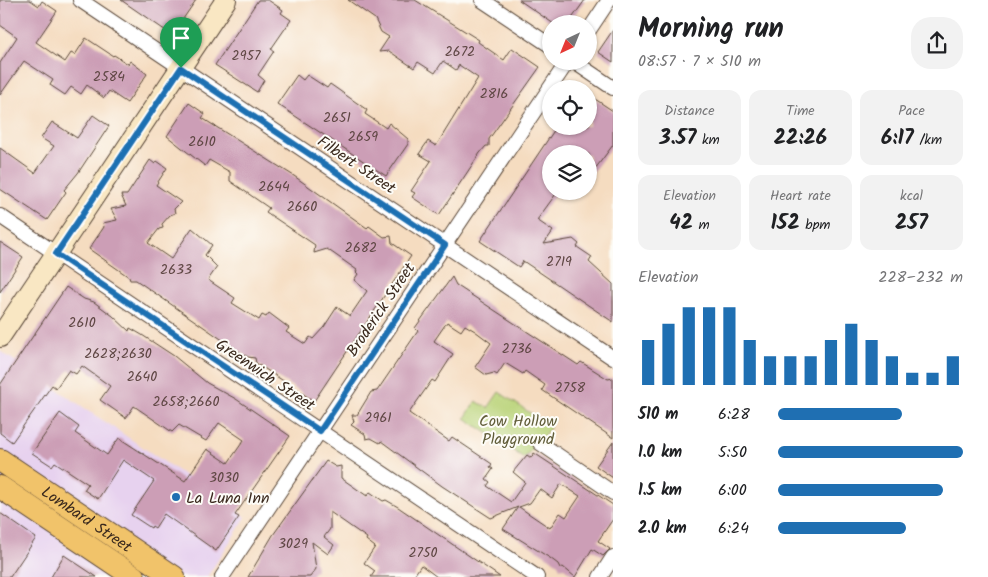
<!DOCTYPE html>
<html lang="en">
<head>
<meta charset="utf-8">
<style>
	:root { --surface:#fff; --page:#f2f2f2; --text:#202124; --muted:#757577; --accent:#1f6fb2 }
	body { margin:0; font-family:Kalam,sans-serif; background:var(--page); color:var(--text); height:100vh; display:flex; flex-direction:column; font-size:19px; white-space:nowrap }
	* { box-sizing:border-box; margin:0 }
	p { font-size:16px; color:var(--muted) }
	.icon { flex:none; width:28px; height:28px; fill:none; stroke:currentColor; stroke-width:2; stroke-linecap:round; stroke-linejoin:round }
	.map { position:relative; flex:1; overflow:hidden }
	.details { display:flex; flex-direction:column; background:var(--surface); width:375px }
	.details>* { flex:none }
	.needle { width:32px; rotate:223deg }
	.fabs { position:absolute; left:542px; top:15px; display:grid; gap:10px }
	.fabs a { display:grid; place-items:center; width:55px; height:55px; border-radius:50%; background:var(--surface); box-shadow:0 1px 4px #0004; font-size:25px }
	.pin { position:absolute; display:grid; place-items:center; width:42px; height:42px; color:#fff; margin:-51px -21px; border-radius:50% 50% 50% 0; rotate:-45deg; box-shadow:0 0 5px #0007 }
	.pin .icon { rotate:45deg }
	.round { display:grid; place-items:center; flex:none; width:52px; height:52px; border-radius:20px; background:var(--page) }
	.overview { display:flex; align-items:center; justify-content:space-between; height:85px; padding:0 25px }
	h1 { font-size:28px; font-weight:700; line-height:38px }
	.figures { display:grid; grid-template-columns:repeat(3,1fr); gap:8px; height:85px; padding:5px 25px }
	.figures div { display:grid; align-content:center; border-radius:12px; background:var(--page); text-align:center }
	.figures b { font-size:21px; font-weight:700 }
	.figures small { font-size:14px; font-weight:400 }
	.figures p { font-size:14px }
	.chart { height:140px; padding:10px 25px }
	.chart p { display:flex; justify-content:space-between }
	.chart svg { width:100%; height:90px; margin-top:5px; stroke:var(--accent); stroke-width:6 }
	ul { padding:0 25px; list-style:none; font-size:16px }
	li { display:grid; grid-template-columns:80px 60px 1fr; align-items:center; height:38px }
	li i { height:12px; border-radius:6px; background:var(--accent) }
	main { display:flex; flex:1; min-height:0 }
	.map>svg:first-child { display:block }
	.built { fill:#e7d2ef }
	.green { fill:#b9d378; stroke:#7a7e4b }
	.building { fill:#cc9eb6; fill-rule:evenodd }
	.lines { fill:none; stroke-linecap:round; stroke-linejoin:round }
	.minor-casing { stroke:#574536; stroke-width:16 }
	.secondary-casing { stroke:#574536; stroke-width:22 }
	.trunk-casing { stroke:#574536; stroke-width:24 }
	.minor { stroke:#fff; stroke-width:14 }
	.secondary { stroke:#f9e7c3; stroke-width:20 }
	.trunk { stroke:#f1c36a; stroke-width:22 }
	.route-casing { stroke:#fff; stroke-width:10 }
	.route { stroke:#1f6fb2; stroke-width:6 }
	.poi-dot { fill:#1f6fb2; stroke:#fdfcf7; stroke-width:2 }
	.labels { text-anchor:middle; stroke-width:4; stroke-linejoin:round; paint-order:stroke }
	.number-label { font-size:14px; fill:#5f4744 }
	.street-label { font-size:16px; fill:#3b2a1e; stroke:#fdfcf7 }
	.park-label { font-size:16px; fill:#615d39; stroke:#fdfcf7 }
	.poi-label { font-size:16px; fill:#3b2a1e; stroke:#fdfcf7; text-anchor:start }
</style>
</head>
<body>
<main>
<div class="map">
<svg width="613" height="577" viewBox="0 0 613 577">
	<rect width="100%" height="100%" fill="#fdfcf7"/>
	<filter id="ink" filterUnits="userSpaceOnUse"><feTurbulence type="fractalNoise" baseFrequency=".02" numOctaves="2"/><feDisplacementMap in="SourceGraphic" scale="10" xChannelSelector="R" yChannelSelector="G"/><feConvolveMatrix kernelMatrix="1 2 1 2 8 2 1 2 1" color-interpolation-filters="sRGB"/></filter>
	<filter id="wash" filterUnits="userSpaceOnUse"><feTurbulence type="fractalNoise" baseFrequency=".0096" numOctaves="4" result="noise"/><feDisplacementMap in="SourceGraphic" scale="20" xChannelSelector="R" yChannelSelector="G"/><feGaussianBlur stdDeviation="1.12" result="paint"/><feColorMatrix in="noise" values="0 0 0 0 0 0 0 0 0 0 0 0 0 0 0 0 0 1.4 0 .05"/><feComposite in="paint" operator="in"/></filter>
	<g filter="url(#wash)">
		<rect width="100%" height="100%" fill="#f5dcc0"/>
		<!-- built -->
		<path class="built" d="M 0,351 L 246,517 L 207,577 L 0,577 Z"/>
		<!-- green -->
		<path class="green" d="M 499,392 L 551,427 L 524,458 L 465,418 L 476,401 L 488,408 Z"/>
		<g id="blocks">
			<!-- building -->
			<path class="building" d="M 0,0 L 30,0 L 39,6 L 42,1 L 57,11 L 36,42 L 65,62 L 71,53 L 75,55 L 86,38 L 113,56 L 114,55 L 128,64 L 130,61 L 147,74 L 127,103 L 109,91 L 104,98 L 87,85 L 81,94 L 71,87 L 65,95 L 50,85 L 53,80 L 24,61 L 0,95 L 0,63 L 17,37 L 0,25 Z
				M 121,0 L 196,0 L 172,35 Z
				M 258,0 L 268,0 L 283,10 L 281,13 L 291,20 L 271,49 L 274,51 L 258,75 L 264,80 L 257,92 L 215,65 Z
				M 348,0 L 415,0 L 479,40 L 478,42 L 504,60 L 512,48 L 540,67 L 489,139 L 489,146 L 486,146 L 480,153 L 439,215 L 412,197 L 415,193 L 411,191 L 431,161 L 419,154 L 428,141 L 436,146 L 478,78 L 459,65 L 456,70 L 443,61 L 435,73 L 418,62 L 414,68 L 389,51 L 379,52 L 389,37 L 381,32 L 375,19 Z
				M 519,0 L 585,0 L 568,24 L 554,24 Z
				M 613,30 L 613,62 L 598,52 Z
				M 297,75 L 303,80 L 307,75 L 327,88 L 330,84 L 367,110 L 365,114 L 386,128 L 389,123 L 408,139 L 408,144 L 386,176 L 277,104 Z
				M 589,95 L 613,111 L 613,145 L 589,177 L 589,154 L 551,154 L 551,191 L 558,191 L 537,220 L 553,231 L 544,244 L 573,239 L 579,244 L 577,247 L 592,257 L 589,262 L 613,284 L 613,322 L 523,261 L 519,267 L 480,241 L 557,126 L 589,126 Z
				M 189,103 L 205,114 L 202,118 L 294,176 L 367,228 L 369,226 L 384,237 L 391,236 L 392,243 L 411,256 L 314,401 L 256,363 L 255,358 L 248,357 L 237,350 L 136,280 L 130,280 L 129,277 L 89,249 L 104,227 L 103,223 L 117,220 L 111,209 L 126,206 L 121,195 L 127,195 L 150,160 L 155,164 L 157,161 L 167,168 L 156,185 L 181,202 L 174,209 L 175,213 L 170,215 L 162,224 L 163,228 L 159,229 L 148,243 L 171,259 L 192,228 L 212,245 L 205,255 L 217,267 L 208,280 L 235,298 L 232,303 L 259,320 L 262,315 L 266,317 L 269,313 L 289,328 L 286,332 L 305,344 L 310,337 L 313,339 L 324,327 L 337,307 L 350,316 L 367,291 L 354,280 L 358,274 L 356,272 L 357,270 L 327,249 L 314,253 L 315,245 L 266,212 L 269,208 L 230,181 L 230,172 L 209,160 L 205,166 L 167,136 Z
				M 93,115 L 109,126 L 78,173 L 64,190 L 66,192 L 47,220 L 0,189 L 0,148 L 35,173 L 54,146 L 41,138 L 52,122 L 77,138 Z
				M 0,242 L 23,257 L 0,292 Z
				M 452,277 L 456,285 L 578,365 L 581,362 L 608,379 L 613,378 L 613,438 L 542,390 L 545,385 L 525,371 L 523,374 L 505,363 L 497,375 L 494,373 L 486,375 L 475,367 L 491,343 L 475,331 L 465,325 L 461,331 L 447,322 L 434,341 L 453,354 L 435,382 L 432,380 L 409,413 L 449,441 L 452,437 L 492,464 L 490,467 L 493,469 L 486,479 L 490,482 L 487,486 L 511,502 L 525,482 L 513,472 L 527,455 L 531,458 L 534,453 L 613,505 L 613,519 L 598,541 L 610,549 L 603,556 L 592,549 L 575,577 L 563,567 L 560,568 L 558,564 L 550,558 L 503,529 L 518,507 L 491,518 L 442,486 L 381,441 L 380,443 L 371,438 L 366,439 L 365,434 L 351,425 L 354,422 L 352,415 L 357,415 L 371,392 L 377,391 L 418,331 L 415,328 ZM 561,484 L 580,496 L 566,517 L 560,513 L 550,528 L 519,507 L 530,503 L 540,489 L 552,498 Z
				M 66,287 L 84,299 L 94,302 L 113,316 L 129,331 L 130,328 L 142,335 L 174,356 L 207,383 L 236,399 L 290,436 L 235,515 L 239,517 L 216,551 L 164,514 L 155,528 L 152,526 L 151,528 L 131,515 L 154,481 L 123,460 L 98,499 L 84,490 L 88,484 L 55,462 L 52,466 L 32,453 L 60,413 L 79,427 L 75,433 L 107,455 L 119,438 L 185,481 L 207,449 L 228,463 L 244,440 L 219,423 L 206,441 L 179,425 L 172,432 L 134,406 L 126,418 L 100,400 L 110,386 L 82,366 L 76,374 L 69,370 L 56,388 L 52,385 L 12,442 L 0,433 L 0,385 Z
				M 613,442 L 613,478 L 596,466 Z
				M 326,461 L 336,467 L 341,466 L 341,478 L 367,496 L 370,492 L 383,501 L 386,500 L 398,507 L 500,577 L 437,577 L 421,565 L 413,577 L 371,577 L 375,571 L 364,563 L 375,547 L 366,540 L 367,538 L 330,512 L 330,529 L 324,537 L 334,545 L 328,554 L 312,542 L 316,569 L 310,577 L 248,577 L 273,535 Z
				M 0,513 L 36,538 L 10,577 L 0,577 Z
				M 64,555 L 97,577 L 51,577 Z"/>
		</g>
	</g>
	<g filter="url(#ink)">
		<use href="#blocks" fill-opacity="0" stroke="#574536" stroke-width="1"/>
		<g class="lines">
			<!-- minor casing -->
			<g class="minor-casing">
				<path id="minor" d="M 80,0 L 613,358
					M 482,0 L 551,46
					M 589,30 L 609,0
					M 573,61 L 613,88
					M 0,216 L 537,577
					M 540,443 L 613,493
					M 222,577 L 568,61
					M 600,577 L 613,557"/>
			</g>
			<!-- secondary casing -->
			<g class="secondary-casing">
				<path id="secondary" d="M 0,337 L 226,0"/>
			</g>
			<!-- trunk casing -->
			<g class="trunk-casing">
				<g id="trunk">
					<path id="s1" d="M 0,460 L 174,577"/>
					<path d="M 0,487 L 134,577"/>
				</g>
			</g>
			<!-- minor -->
			<use href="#minor" class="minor"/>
			<!-- secondary -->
			<use href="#secondary" class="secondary"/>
			<!-- trunk -->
			<use href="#trunk" class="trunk"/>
		</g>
	</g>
	<g class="lines" filter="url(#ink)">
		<!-- route casing -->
		<g class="route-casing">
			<path id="route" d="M 181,68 L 445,245 L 320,431 L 56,254 Z"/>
		</g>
		<!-- route -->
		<use href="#route" class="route"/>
	</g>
	<!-- markers -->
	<circle class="poi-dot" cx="176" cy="497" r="5"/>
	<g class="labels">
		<!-- number labels -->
		<g class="number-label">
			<text x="460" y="56">2672</text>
			<text x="246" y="60">2957</text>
			<text x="109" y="81">2584</text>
			<text x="494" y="98">2816</text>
			<text x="337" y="122">2651</text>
			<text x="363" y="141">2659</text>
			<text x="202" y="146">2610</text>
			<text x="274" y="191">2644</text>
			<text x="302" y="211">2660</text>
			<text x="361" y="252">2682</text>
			<text x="559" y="266">2719</text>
			<text x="176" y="274">2633</text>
			<text x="82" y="327">2610</text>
			<text x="517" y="353">2736</text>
			<text x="118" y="358">2628;2630</text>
			<text x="142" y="381">2640</text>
			<text x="570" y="392">2758</text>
			<text x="186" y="406">2658;2660</text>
			<text x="378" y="422">2961</text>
			<text x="224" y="482">3030</text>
			<text x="293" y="548">3029</text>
			<text x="423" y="557">2750</text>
		</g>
		<!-- street labels -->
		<g class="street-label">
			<text transform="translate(357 164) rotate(34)" y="6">Filbert Street</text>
			<text transform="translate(380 309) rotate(-56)" y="6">Broderick Street</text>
			<text transform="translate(266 374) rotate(34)" y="6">Greenwich Street</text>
			<text dy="6" stroke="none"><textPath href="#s1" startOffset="105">Lombard Street</textPath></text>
		</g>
		<!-- park labels -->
		<g class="park-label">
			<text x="518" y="426">Cow Hollow<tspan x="518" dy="18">Playground</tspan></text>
		</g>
		<!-- poi labels -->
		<g class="poi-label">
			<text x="186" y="503">La Luna Inn</text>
		</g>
	</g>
</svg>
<div class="fabs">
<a><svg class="needle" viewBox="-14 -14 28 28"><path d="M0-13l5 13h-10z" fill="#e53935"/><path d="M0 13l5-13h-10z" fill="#757577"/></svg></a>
<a><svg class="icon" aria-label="locate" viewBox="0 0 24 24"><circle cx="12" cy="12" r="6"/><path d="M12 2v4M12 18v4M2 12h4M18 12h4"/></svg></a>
<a><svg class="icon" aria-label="layers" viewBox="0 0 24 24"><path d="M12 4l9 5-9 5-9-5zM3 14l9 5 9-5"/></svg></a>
</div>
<div class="pin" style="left:181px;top:68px;background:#1e9e55"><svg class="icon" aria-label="arrive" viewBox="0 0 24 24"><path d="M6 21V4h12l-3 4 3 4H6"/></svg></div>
</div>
<section class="details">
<div class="overview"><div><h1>Morning run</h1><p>08:57 · 7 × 510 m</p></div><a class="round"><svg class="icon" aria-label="share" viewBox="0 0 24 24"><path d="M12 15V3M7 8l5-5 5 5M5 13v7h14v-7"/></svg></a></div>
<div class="figures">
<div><p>Distance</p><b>3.57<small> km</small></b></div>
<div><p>Time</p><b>22:26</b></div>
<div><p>Pace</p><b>6:17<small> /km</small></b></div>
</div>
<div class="figures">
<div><p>Elevation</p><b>42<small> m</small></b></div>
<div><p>Heart rate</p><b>152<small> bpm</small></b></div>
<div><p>kcal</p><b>257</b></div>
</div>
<div class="chart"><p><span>Elevation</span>228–232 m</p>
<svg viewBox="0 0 160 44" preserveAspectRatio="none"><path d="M5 44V22M15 44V14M25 44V6M35 44V6M45 44V6M55 44V22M65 44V30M75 44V30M85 44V30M95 44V22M105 44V14M115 44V22M125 44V30M135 44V38M145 44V38M155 44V30"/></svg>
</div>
<ul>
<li><b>510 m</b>6:28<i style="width:67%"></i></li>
<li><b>1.0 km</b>5:50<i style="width:100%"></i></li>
<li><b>1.5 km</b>6:00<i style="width:89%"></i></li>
<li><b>2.0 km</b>6:24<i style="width:69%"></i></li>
</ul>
</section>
</main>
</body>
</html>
